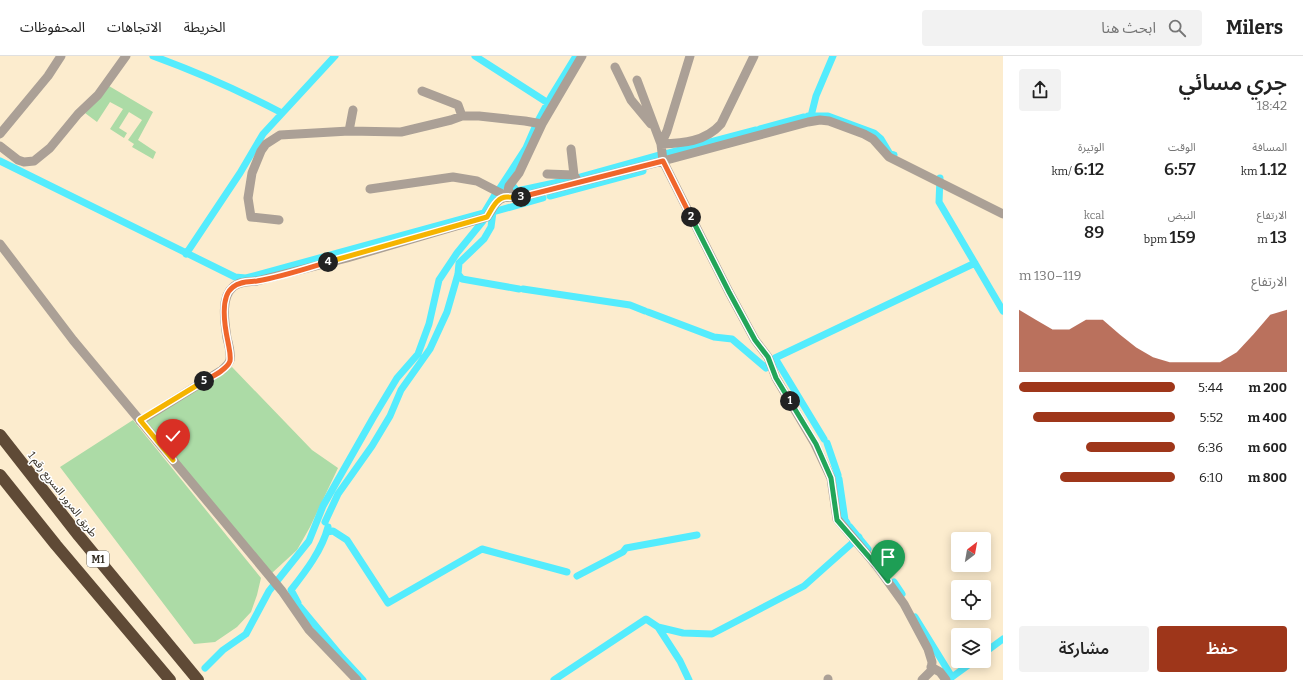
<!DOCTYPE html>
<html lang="ar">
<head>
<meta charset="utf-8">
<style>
	:root { --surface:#fff; --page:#f2f2f2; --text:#222; --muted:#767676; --line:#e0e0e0; --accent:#9e361a }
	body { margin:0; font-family:Bitter,"Noto Sans Arabic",serif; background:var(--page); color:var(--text); direction:rtl; height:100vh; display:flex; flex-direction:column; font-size:15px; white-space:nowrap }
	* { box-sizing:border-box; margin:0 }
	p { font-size:13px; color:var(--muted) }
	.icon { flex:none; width:22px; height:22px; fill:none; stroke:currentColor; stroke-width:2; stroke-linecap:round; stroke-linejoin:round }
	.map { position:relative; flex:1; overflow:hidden; direction:ltr }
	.sheet { display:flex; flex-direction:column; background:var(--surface); width:300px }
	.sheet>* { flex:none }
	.needle { width:26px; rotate:31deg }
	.controls { position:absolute; left:951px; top:476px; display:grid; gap:8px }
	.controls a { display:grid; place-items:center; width:40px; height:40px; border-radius:4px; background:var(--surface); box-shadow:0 2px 10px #0003; font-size:20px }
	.pin { position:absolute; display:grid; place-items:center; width:34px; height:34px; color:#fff; margin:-41px -17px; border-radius:50% 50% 50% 0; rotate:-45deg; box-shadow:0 0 4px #0007 }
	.pin .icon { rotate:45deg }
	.km { position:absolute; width:20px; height:20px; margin:-10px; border-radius:50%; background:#222; color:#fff; font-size:11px; line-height:20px; text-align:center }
	.round { display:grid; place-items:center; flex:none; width:42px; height:42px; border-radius:4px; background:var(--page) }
	.head { display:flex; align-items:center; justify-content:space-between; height:68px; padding:0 16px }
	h1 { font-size:22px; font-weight:600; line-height:30px }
	.figures { display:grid; grid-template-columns:repeat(3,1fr); gap:6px; height:68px; padding:4px 16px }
	.figures div { display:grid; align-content:center }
	.figures b { font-size:17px; font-weight:600 }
	.figures small { font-size:11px; font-weight:400 }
	.figures p { font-size:11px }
	.chart { height:112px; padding:8px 16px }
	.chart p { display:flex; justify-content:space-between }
	.chart svg { width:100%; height:72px; margin-top:4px; fill:var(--accent); opacity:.7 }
	.action { display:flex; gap:8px; margin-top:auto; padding:8px 16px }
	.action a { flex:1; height:46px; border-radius:4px; background:var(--accent); color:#fff; font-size:16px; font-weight:600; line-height:46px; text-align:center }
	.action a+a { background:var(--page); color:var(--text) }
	ul { padding:0 16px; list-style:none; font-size:13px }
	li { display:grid; grid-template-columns:64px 48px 1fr; align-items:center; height:30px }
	li i { height:10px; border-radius:5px; background:var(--accent) }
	header { display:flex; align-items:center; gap:24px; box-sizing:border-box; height:56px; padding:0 20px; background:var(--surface); border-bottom:1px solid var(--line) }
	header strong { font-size:19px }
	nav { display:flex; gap:22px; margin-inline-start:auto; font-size:14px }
	.search { width:280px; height:36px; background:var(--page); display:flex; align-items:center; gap:10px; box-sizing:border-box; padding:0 14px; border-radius:4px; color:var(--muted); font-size:15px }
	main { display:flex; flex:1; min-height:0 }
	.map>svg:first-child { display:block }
	.green { fill:#acdba6 }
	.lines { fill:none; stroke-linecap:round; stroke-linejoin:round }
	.canal { stroke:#54ecfd; stroke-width:7 }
	.minor { stroke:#aba096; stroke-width:9 }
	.highway { stroke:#5f4a36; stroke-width:12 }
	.split-1-casing { stroke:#fff; stroke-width:8 }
	.split-2-casing { stroke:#fff; stroke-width:8 }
	.split-3-casing { stroke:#fff; stroke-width:8 }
	.split-4-casing { stroke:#fff; stroke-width:8 }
	.split-5-casing { stroke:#fff; stroke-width:8 }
	.split-6-casing { stroke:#fff; stroke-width:8 }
	.split-1 { stroke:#22a559; stroke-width:5 }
	.split-2 { stroke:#22a559; stroke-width:5 }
	.split-3 { stroke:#f0652b; stroke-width:5 }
	.split-4 { stroke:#f5b400; stroke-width:5 }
	.split-5 { stroke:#f0652b; stroke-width:5 }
	.split-6 { stroke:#f5b400; stroke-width:5 }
	.labels { text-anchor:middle; stroke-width:3; stroke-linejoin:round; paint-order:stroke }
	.shield { fill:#fff; stroke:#726e66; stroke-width:1 }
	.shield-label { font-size:10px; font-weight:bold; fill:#363025 }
	.street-label { font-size:11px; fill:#363025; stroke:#fff }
</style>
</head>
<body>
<header>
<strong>Milers</strong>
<div class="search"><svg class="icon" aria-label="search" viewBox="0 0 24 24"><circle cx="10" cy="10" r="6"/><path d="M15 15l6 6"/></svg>ابحث هنا</div>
<nav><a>الخريطة</a><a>الاتجاهات</a><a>المحفوظات</a></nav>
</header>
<main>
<section class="sheet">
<div class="head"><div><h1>جري مسائي</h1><p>18:42</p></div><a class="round"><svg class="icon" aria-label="share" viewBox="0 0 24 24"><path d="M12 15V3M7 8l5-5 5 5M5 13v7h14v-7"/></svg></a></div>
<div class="figures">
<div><p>المسافة</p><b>1.12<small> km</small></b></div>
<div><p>الوقت</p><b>6:57</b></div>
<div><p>الوتيرة</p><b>6:12<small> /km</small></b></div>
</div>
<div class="figures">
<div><p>الارتفاع</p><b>13<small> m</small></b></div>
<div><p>النبض</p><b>159<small> bpm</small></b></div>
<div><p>kcal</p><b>89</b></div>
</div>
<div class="chart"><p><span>الارتفاع</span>119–130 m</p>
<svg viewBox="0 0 160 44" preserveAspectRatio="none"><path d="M0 44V6L10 12L20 18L30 18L40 12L50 12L60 21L70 29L80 35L90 38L100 38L110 38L120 38L130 32L140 21L150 9L160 6V44z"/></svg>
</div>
<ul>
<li><b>200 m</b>5:44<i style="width:100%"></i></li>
<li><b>400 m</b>5:52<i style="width:91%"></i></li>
<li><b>600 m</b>6:36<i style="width:57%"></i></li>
<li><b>800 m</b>6:10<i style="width:74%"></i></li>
</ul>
<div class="action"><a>حفظ</a><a>مشاركة</a></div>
</section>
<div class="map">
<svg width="1003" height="624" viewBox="0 0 1003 624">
	<rect width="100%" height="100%" fill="#fcecce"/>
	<!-- green -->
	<path class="green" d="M 109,30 L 153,56 L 138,84 L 156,96 L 153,103 L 132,91 L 134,88 L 128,84 L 142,64 L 129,56 L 119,72 L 127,77 L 124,82 L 110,73 L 123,53 L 110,46 L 97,66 L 85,57 Z
		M 232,311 L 312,394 L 338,412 L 310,471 L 297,494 L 272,517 L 145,365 Z
		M 133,364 L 261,522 L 257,539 L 251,556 L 237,571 L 215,586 L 194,588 L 60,411 Z"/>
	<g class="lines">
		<!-- canal -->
		<path class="canal" d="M 153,0 C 197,16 240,35 282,57
			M 475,0 L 548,47
			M 808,60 L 828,60 L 874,77 L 881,83 L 890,98 L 894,99
			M 811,60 L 816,40 L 833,0
			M 538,65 L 552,39 L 576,0
			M 760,73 L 804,61
			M 665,98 L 756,74
			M 0,105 L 235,221 L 246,222 L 484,157 L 496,137
			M 580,121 L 659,99
			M 940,122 L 939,146 L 1003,255
			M 513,130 L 517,135 L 573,123
			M 498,135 L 526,92 L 536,69
			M 550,140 L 643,115
			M 186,198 L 240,117 L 263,78 L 335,0
			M 458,218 L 462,223 L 519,233
			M 523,233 L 630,249 L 645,255
			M 648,256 L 714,281 L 732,283 L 766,312
			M 824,383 L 775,302 L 975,207
			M 827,387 L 838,419
			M 839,423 L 845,464 L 847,467
			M 325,466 L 338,438 L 372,390 L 390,360 L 401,334 L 430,293 L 447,256 L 458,218 L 459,207 L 484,183 L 491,171 L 493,156 L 543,142
			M 850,471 L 868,493
			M 327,476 L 333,475 L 347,484 L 388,547 L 482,493 L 567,516
			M 886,515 L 888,518
			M 577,520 L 623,496 L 626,492 L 697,479
			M 894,526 L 902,538
			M 298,547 L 291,534 C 306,515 322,494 328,471
			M 300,551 L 340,599 L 363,624
			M 915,561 L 952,621 L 974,605
			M 658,571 L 680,605 L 689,624
			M 984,597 L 1003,583
			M 205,612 L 223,594 L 246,578 L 269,535 L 309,485 L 323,450 L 373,362 L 397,322 L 418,298 L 429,268 L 439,224 L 457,197 L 483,165
			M 554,624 L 646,563 L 658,571 L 683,577 L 712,578 L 804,530 L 859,481"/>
		<!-- minor -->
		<path class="minor" d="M 754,0 L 721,68 C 705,86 683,87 661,88 L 663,105 L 729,236 L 755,284 L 768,301 L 776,322 L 815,388 L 831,422 L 837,463 L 876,509 L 904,548 L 928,593 L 932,606 L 931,615 L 922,624
			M 615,11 L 631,44 L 651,68
			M 637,24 L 661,88 L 667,75 L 690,0
			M 422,35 L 458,49 L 462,60
			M 349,75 L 353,54
			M 0,78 L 48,20 L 61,0
			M 0,90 L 18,104 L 24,106 L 34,105 L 50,92 L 78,58 L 98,39 L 126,0
			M 571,93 L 574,119 L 578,126
			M 547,118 L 574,119
			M 370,133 L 453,121 L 477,125 L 506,140
			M 517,142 L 512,139 L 508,134 L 509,130 L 519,117 L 542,68 L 582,0
			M 279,164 L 251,161 L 248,142 L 252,117 L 261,95 L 266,88 L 280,79 L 349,75 L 401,76 L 451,64 L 462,60 L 479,60 L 525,65 L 542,68
			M 0,188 L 73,284 L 282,535 L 309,574 L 357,624
			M 140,365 L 222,314 C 225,311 229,308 230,304 C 231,297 229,289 227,282 C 225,268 220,242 233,231 C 239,225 249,226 257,225 L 347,202 L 487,161 C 497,146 497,139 517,142 L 663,105 L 808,66 L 820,64 L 829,65 L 864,78 L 873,83 L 889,101 L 1003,158
			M 931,611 L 940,616 L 946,624
			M 828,623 L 828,624"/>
		<!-- highway -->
		<path class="highway" d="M 0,379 L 79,480 L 198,624
			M 0,419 L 56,489 L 170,624"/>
	</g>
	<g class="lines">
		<!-- split-1 casing -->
		<g class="split-1-casing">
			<path id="split-1" d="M 790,345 L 816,388 L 831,422 L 837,464 L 876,509 L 888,525"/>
		</g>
		<!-- split-2 casing -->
		<g class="split-2-casing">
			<path id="split-2" d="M 691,161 L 729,236 L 755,284 L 768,301 L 776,322 L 790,345"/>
		</g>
		<!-- split-3 casing -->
		<g class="split-3-casing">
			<path id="split-3" d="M 521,141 L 663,105 L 691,161"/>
		</g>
		<!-- split-4 casing -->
		<g class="split-4-casing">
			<path id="split-4" d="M 328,206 L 487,161 C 492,153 497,140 508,141 C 512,141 516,142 521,141"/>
		</g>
		<!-- split-5 casing -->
		<g class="split-5-casing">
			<path id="split-5" d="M 204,325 C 211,321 227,314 230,305 C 231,299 229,292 228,286 C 225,272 219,241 233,231 C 240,225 249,226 257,225 C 281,221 305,213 328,206"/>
		</g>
		<!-- split-6 casing -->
		<g class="split-6-casing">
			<path id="split-6" d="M 173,404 L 140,364 L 204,325"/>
		</g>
		<!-- split-1 -->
		<use href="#split-1" class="split-1"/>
		<!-- split-2 -->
		<use href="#split-2" class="split-2"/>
		<!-- split-3 -->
		<use href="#split-3" class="split-3"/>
		<!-- split-4 -->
		<use href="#split-4" class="split-4"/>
		<!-- split-5 -->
		<use href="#split-5" class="split-5"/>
		<!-- split-6 -->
		<use href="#split-6" class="split-6"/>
	</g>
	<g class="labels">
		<!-- shield labels -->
		<rect class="shield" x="87" y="495" width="22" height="16" rx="3"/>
		<g class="shield-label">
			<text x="98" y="507">M1</text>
		</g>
		<!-- street labels -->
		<g class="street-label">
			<text transform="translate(63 438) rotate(52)" y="4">طريق المرور السريع رقم 1</text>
		</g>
	</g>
</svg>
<div class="controls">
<a><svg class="needle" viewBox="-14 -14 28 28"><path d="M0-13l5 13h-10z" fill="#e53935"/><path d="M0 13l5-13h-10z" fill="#767676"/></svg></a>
<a><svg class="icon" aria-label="locate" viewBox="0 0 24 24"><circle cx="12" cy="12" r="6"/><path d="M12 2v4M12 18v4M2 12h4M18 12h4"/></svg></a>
<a><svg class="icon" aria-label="layers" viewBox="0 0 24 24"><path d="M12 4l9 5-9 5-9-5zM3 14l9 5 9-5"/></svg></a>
</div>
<div class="pin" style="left:888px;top:525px;background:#1e9e55"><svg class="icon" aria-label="arrive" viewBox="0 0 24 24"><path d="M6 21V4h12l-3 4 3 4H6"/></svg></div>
<div class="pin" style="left:173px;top:404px;background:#d93025"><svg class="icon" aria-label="check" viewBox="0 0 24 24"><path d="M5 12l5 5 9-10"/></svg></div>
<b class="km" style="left:790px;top:345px">1</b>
<b class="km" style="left:691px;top:161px">2</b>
<b class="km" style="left:521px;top:141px">3</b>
<b class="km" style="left:328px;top:206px">4</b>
<b class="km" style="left:204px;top:325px">5</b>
</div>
</main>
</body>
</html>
